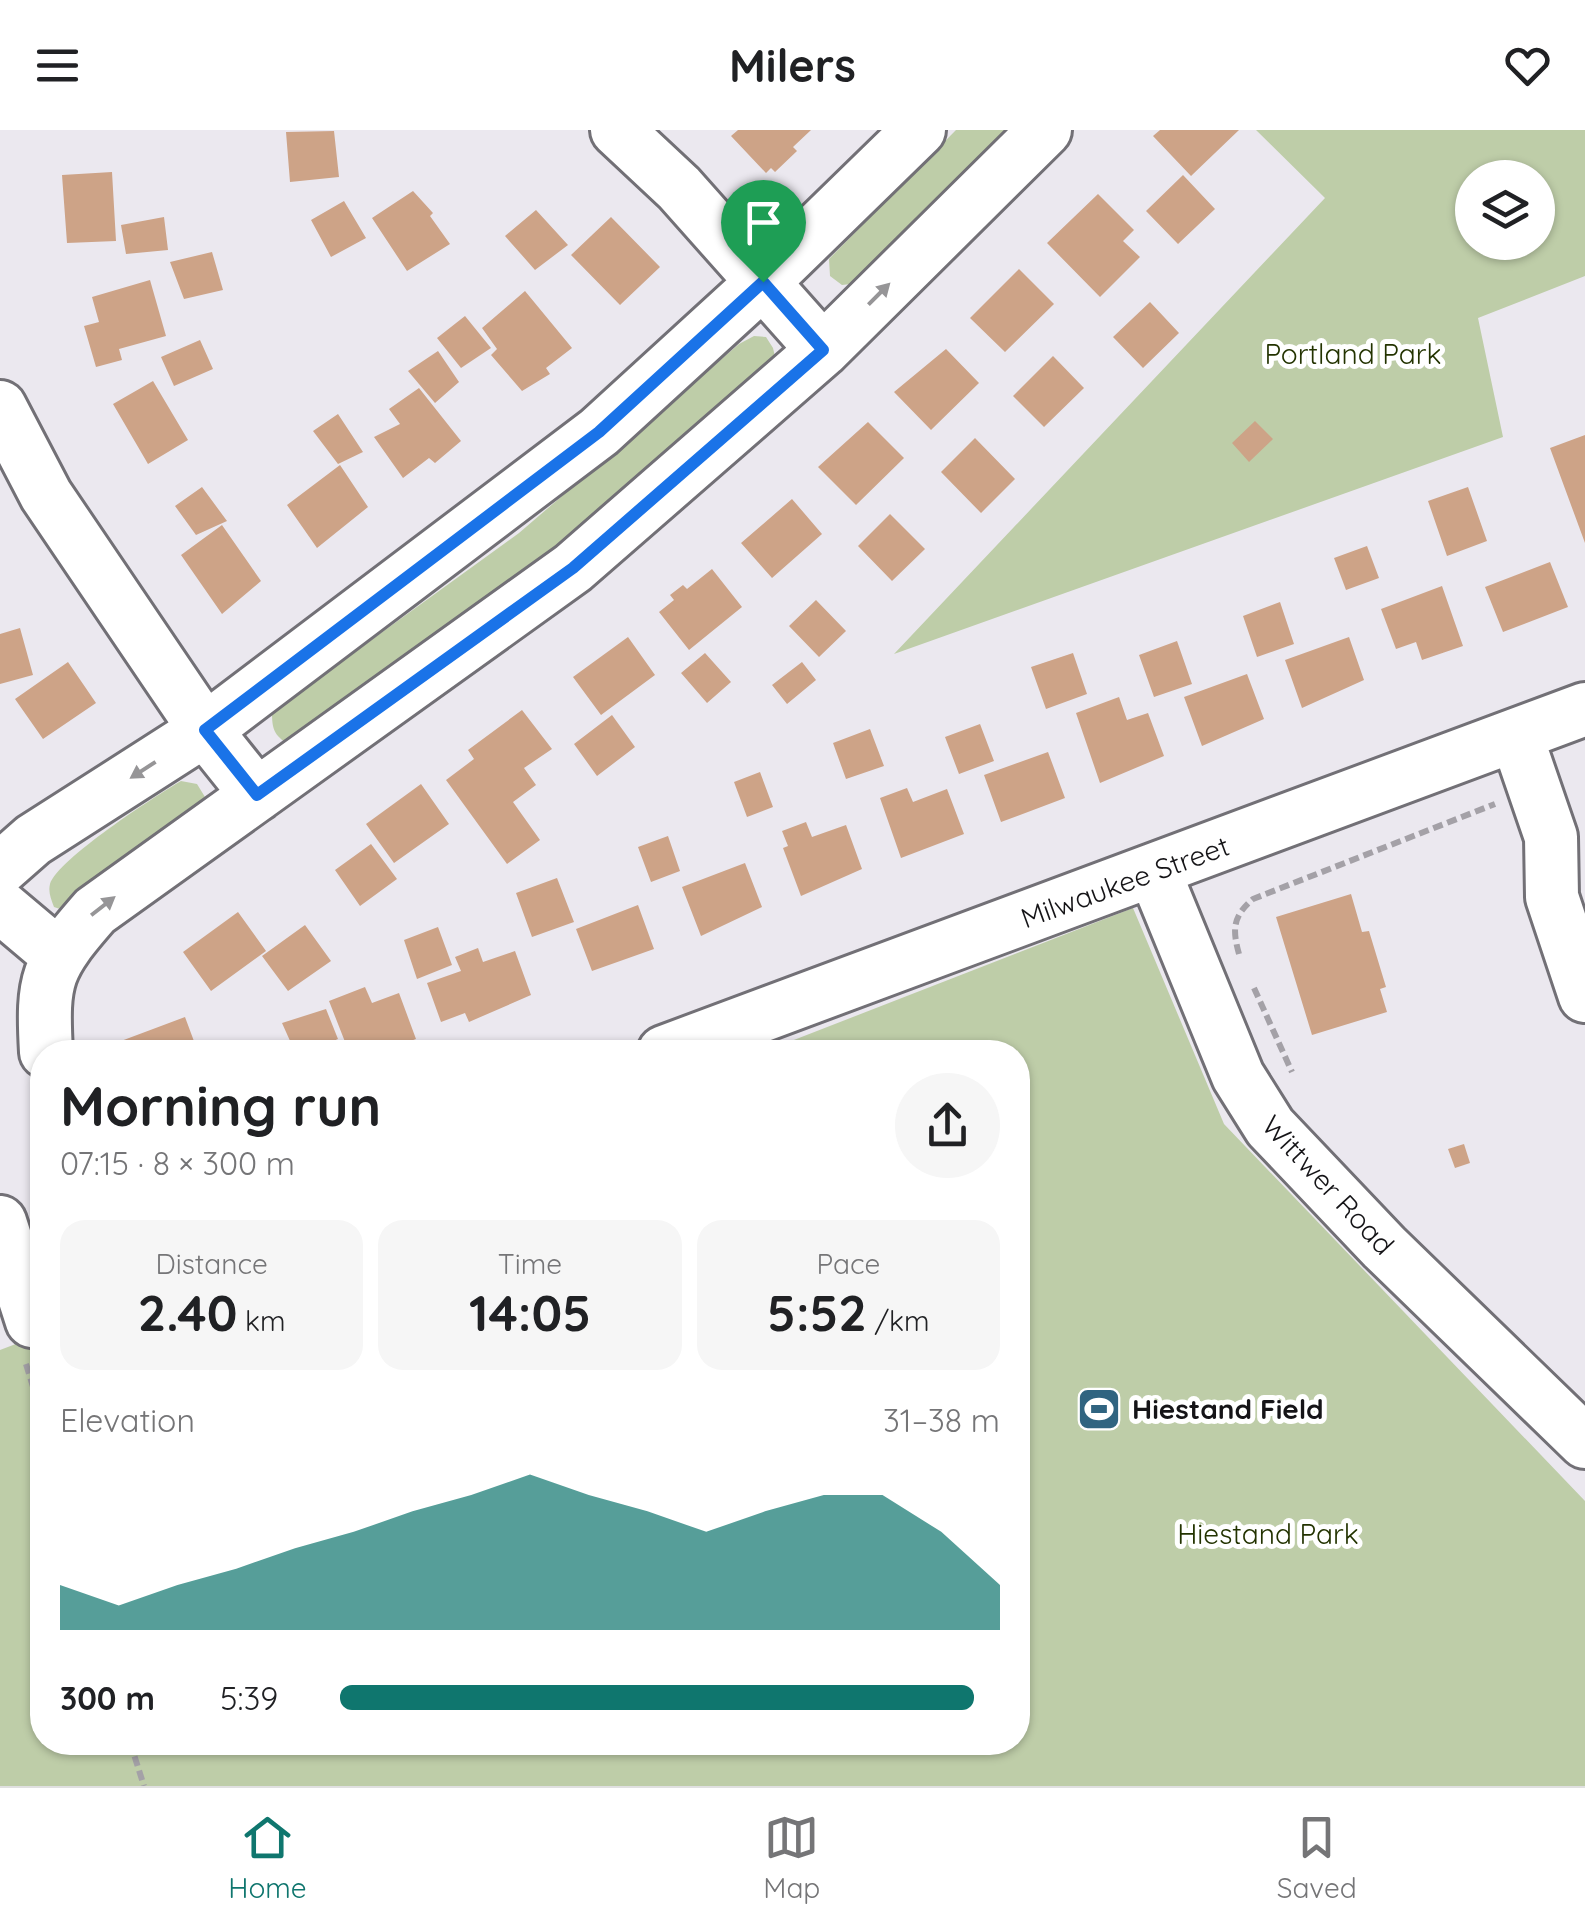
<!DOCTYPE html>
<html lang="en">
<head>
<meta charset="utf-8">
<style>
	:root { --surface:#fff; --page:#f6f6f6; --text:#202124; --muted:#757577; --line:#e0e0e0; --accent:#0f766e }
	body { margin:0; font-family:Quicksand,sans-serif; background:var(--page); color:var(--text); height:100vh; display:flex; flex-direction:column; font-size:38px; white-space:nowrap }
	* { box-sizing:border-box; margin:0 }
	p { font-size:32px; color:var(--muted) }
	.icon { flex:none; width:55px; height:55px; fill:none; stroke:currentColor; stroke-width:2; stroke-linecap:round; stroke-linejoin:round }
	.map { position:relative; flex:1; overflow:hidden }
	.side { position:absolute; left:30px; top:910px; width:1000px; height:715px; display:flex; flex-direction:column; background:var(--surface); border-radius:40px; box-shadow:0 2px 8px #0004 }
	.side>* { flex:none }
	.tools { position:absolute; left:1455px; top:30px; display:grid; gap:20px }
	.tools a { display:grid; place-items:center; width:100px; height:100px; border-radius:50%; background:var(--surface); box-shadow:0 2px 8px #0004; font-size:50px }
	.pin { position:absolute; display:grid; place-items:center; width:85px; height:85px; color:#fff; margin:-102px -42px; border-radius:50% 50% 50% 0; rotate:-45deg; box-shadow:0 0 10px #0007 }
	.pin .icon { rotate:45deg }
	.round { display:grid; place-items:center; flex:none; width:105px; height:105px; border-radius:52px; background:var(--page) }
	.head { display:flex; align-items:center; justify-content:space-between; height:170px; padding:0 30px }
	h1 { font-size:55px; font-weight:700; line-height:75px }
	.metrics { display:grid; grid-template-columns:repeat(3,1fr); gap:15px; height:170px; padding:10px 30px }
	.metrics div { display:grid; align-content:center; border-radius:25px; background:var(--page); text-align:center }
	.metrics b { font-size:50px; font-weight:700 }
	.metrics small { font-size:28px; font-weight:400 }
	.metrics p { font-size:28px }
	.chart { height:280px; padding:20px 30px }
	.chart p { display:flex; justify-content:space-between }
	.chart svg { width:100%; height:180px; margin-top:10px; fill:var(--accent); opacity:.7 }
	ul { padding:0 30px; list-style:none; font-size:32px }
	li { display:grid; grid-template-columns:160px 120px 1fr; align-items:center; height:75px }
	li i { height:25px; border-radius:12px; background:var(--accent) }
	header { display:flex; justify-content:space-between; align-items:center; height:130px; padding:0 30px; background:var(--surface); font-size:45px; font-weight:700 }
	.dock { display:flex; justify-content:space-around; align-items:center; height:140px; border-top:2px solid var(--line); background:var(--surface); font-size:28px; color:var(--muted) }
	.dock a { display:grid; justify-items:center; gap:5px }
	.dock .current { color:var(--accent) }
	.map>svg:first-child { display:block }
	.green { fill:#becda8; fill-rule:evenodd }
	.building { fill:#cda387 }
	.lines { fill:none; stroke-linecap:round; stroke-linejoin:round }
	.minor-casing { stroke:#727076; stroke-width:58 }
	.path { stroke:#a4a1a7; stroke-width:6; stroke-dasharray:10 5; stroke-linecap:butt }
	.minor { stroke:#fff; stroke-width:52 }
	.oneway { fill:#969597 }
	.route-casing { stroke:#fff; stroke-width:20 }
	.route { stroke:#1a73e8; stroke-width:12 }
	.labels { text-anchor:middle; stroke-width:10; stroke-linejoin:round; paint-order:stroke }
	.park-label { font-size:28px; fill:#233300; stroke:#fff }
	.street-label { font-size:28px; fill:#151417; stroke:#fff }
	.poi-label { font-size:28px; font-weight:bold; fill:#151417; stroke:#fff; text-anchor:start }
</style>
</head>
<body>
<header><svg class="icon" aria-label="menu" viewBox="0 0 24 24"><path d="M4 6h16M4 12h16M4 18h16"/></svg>Milers<svg class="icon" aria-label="heart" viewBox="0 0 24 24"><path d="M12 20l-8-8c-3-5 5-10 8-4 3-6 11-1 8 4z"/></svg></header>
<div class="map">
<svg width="1585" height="1656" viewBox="0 0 1585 1656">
	<rect width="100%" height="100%" fill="#ebe8ef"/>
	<!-- green -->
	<path class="green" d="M 956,0 L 1018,0 L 859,153 L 842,155 L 830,146 L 829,129 Z
		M 1256,0 L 1585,0 L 1585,146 L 1478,188 L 1503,307 L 894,524 L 1325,68 ZM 1472,48 L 1538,48 L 1538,112 L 1472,112 Z
		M 754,206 L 766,207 L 773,218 L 776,231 L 582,405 L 288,614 C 274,605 272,599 272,582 L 519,403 L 739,214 Z
		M 181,651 L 197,654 L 205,667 L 202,682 L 66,781 L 54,777 C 51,769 48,762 50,754 C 58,729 155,666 181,651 Z
		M 1133,778 L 1224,994 L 1585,1371 L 1585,1656 L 0,1656 L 0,1220 L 42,1204 L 42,1612 L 1018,1612 L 1018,922 L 763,922 Z"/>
	<!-- building -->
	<path class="building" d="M 738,0 L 811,0 L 793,17 L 797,21 L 775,42 L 771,38 L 766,43 L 731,6 Z
		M 1160,0 L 1239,0 L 1191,46 L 1153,6 Z
		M 334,1 L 339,47 L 290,52 L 286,2 Z
		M 112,42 L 116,111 L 67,113 L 62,45 Z
		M 1183,45 L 1215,79 L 1178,114 L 1146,81 Z
		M 413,61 L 433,83 L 430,86 L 450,114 L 407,141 L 372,88 Z
		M 1098,64 L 1134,100 L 1123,111 L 1140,127 L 1100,167 L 1047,113 Z
		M 344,71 L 366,108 L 331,127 L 311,90 Z
		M 536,80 L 568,115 L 535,140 L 505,106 Z
		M 164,87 L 168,120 L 126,124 L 121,95 Z
		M 611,87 L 660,137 L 620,175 L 571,125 Z
		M 212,122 L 223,160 L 184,169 L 170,132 Z
		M 1019,139 L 1054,174 L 1005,222 L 970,188 Z
		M 150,150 L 166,206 L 119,219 L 122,230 L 96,237 L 84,196 L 99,192 L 92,167 Z
		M 525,161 L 572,218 L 546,238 L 550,244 L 522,261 L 491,225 L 497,219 L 482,198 Z
		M 1150,172 L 1179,203 L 1143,238 L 1113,207 Z
		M 465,186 L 491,218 L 461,238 L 437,208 Z
		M 200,210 L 213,239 L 174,256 L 161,227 Z
		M 946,219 L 979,253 L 931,300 L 894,262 Z
		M 438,221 L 459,252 L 435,273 L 408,241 Z
		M 1053,226 L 1084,258 L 1044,297 L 1013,266 Z
		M 153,251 L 188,310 L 148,334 L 113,274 Z
		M 419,258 L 461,311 L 435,333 L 429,328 L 403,348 L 374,307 L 400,294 L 389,279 Z
		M 338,284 L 363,322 L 338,334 L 313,301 Z
		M 1255,291 L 1273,309 L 1249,332 L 1232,313 Z
		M 868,292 L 904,328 L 856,375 L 818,337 Z
		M 1585,305 L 1585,413 L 1550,318 Z
		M 975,308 L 1015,349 L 981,383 L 941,342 Z
		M 340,335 L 368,377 L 317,418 L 287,375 Z
		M 202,357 L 227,391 L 196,405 L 175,376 Z
		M 1468,357 L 1487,411 L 1447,426 L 1428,371 Z
		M 792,369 L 822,404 L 772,448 L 741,413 Z
		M 890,384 L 925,419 L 892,451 L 858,416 Z
		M 222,395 L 261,451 L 222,484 L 181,425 Z
		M 1367,416 L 1379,448 L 1346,460 L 1334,428 Z
		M 1550,432 L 1568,477 L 1503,502 L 1485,457 Z
		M 712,439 L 742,477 L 689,520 L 659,482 L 674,470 L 670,465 L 683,455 L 687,459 Z
		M 1442,456 L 1463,516 L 1422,530 L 1416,512 L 1396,519 L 1381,479 Z
		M 816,470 L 846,501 L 819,527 L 789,496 Z
		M 1280,472 L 1294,514 L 1257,527 L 1243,486 Z
		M 20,498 L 33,545 L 0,554 L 0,504 Z
		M 628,507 L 655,545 L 601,585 L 573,547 Z
		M 1349,507 L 1364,550 L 1302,578 L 1285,530 Z
		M 1177,511 L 1192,554 L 1154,567 L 1139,525 Z
		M 705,523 L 731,552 L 707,573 L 681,543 Z
		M 1073,523 L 1087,564 L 1046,579 L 1031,537 Z
		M 68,532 L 96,573 L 43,609 L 15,569 Z
		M 802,532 L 816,550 L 787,574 L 772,555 Z
		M 1247,544 L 1264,589 L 1202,616 L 1184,567 Z
		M 1119,567 L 1127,590 L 1148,583 L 1164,626 L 1100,653 L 1076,583 Z
		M 522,580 L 552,619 L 524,638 L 536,655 L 513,672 L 540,710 L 507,734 L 446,650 L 474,629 L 468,620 Z
		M 612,585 L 635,617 L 597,646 L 574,614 Z
		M 980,594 L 994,631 L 959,644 L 945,607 Z
		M 870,599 L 884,636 L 846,649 L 833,613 Z
		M 1048,622 L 1065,668 L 1001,692 L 984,645 Z
		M 760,642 L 773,677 L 747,687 L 734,652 Z
		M 421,654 L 449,694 L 394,733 L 366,694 Z
		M 907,658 L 913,672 L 947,659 L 964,704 L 901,728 L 880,668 Z
		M 806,692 L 812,707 L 846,695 L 862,739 L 801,766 L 783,718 L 788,716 L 782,701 Z
		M 668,706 L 680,741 L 651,752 L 638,717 Z
		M 371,714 L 397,749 L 360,776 L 335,740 Z
		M 745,733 L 762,777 L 701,806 L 682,757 Z
		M 557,748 L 574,792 L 532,807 L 516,763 Z
		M 1351,764 L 1362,802 L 1369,801 L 1386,857 L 1380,859 L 1387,882 L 1312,905 L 1276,787 Z
		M 638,775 L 654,819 L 592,841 L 576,799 Z
		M 238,782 L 266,821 L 211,861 L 183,822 Z
		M 305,795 L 331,831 L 288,861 L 262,826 Z
		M 438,797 L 452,835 L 417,849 L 404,810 Z
		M 478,818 L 483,832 L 515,821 L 531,865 L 469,892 L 465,883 L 441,892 L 427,853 L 461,841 L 455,827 Z
		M 365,857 L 372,873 L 399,863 L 416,909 L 381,922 L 349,922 L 329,871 Z
		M 326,879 L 338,909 L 326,914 L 328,920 L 322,922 L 295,922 L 282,893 Z
		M 185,887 L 198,922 L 107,922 L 105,917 Z
		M 1464,1014 L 1470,1033 L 1455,1038 L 1448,1019 Z"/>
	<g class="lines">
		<!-- minor casing -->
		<g class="minor-casing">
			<path id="minor" d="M 617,0 L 679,58 L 823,220
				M 0,277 L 46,365 L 205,600 L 257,665
				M 1516,605 L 1551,707 L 1552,767 L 1585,866
				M 0,739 L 33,710 L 205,600 L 599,302 L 763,152 L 919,0
				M 1154,741 L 1238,946 L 1270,997 L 1384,1117 L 1585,1312
				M 0,776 L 57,824
				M 46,922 C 42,848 46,837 95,781 L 573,438 L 823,220 L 1045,0
				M 664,922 L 1585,579
				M 0,1092 L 32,1191"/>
		</g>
		<!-- path -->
		<path class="path" d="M 1239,824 C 1232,799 1233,786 1253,769 L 1495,674
			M 1254,858 L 1292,942
			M 26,1234 L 42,1286
			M 130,1612 L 144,1656"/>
		<!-- minor -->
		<use href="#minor" class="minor"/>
	</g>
	<!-- one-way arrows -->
	<defs><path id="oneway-solid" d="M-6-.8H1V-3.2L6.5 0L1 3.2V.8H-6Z" transform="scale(2.5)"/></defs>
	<g class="oneway">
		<use href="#oneway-solid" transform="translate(879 164) rotate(-45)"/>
		<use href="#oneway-solid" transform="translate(143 640) rotate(147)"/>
		<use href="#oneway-solid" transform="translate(103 776) rotate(-38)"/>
	</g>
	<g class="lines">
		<!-- route casing -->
		<g class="route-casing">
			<path id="route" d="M 763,152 L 823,220 L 573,438 L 257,665 L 205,600 L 599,302 Z"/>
		</g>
		<!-- route -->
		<use href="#route" class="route"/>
	</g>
	<!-- icons -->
	<defs>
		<g id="stadium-square" transform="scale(2.25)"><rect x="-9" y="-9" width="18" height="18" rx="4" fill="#306480" stroke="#fff"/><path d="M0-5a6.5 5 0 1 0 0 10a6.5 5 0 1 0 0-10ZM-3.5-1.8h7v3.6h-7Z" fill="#fff"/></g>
	</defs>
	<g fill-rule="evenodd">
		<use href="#stadium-square" x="1099" y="1279"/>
	</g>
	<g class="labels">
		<!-- park labels -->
		<g class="park-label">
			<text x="1353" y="234">Portland Park</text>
			<text x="1268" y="1414">Hiestand Park</text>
		</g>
		<!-- street labels -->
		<g class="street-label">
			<text transform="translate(1125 752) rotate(-20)" y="10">Milwaukee Street</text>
			<text transform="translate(1328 1055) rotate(47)" y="10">Wittwer Road</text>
		</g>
		<!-- poi labels -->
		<g class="poi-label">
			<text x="1132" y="1289">Hiestand Field</text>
		</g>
	</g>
</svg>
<div class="tools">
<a><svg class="icon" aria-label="layers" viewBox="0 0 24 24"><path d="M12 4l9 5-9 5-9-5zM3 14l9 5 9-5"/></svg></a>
</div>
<div class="pin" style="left:763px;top:152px;background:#1e9e55"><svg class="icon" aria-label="arrive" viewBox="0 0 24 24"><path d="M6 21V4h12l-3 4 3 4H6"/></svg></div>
<section class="side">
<div class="head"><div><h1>Morning run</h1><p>07:15 · 8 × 300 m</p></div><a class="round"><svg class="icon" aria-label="share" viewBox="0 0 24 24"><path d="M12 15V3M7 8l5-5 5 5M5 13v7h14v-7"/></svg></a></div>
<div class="metrics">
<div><p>Distance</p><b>2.40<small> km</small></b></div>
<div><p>Time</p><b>14:05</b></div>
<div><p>Pace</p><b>5:52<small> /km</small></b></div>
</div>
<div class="chart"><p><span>Elevation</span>31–38 m</p>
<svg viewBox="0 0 160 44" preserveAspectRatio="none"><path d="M0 44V33L10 38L20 33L30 29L40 24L50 20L60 15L70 11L80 6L90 11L100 15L110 20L120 15L130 11L140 11L150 20L160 33V44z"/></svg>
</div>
<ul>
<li><b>300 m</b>5:39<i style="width:96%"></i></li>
</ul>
</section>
</div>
<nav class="dock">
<a class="current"><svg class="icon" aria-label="home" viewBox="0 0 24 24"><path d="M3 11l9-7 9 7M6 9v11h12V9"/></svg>Home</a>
<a><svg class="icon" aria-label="map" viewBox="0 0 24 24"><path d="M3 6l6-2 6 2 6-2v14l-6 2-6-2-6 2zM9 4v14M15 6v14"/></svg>Map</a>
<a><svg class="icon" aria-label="saved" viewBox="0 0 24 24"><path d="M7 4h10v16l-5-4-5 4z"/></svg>Saved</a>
</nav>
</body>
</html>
